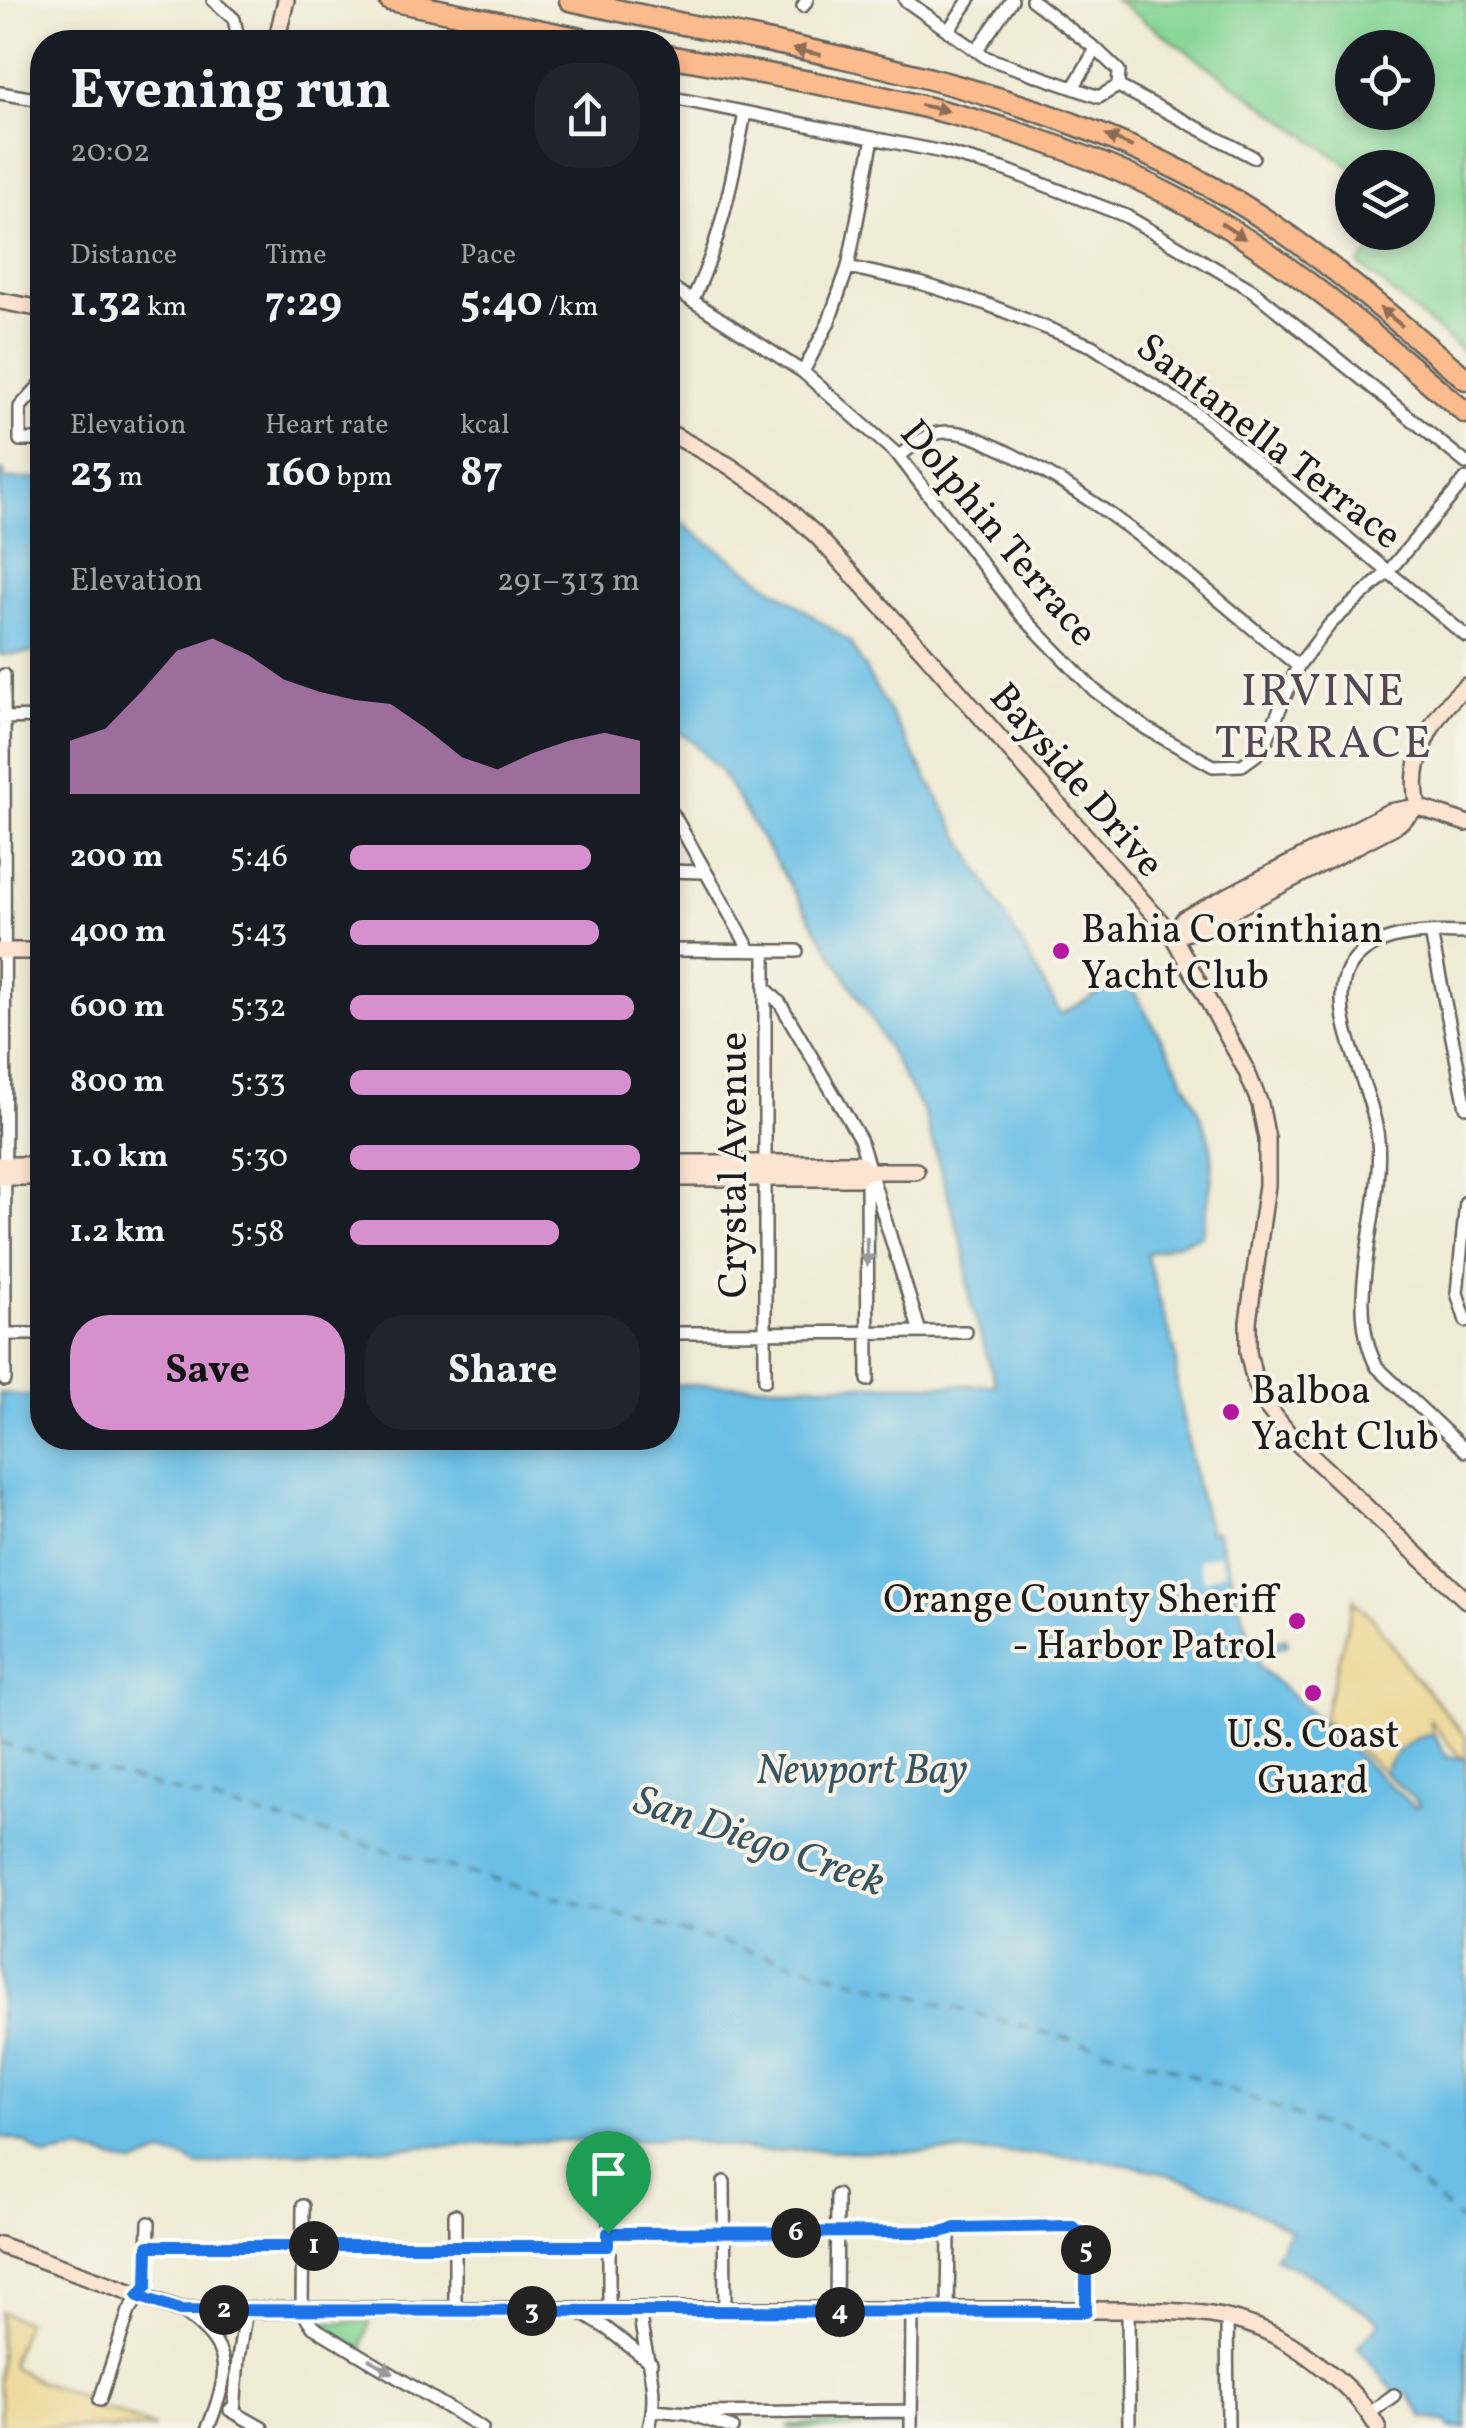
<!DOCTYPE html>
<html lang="en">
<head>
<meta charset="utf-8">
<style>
	:root { --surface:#171b24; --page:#20242c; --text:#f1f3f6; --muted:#9ea1a6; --accent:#d690ce }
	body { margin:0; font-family:Vollkorn,serif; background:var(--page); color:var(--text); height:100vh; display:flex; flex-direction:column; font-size:38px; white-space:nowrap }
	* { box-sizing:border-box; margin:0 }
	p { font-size:32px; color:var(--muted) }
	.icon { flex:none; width:55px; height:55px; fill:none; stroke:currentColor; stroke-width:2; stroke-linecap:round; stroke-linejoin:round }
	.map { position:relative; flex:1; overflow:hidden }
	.panel { position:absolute; left:30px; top:30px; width:650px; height:1420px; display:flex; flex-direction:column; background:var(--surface); border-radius:40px; box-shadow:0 5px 15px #0003 }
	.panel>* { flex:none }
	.tools { position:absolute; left:1335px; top:30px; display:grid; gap:20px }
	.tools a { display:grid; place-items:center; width:100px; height:100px; border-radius:50%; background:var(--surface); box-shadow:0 5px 15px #0003; font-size:50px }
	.pin { position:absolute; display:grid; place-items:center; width:85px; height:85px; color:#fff; margin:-102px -42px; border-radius:50% 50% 50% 0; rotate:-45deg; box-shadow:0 0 10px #0007 }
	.pin .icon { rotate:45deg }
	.km { position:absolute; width:50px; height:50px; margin:-25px; border-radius:50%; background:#222; color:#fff; font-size:28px; line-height:50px; text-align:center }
	.round { display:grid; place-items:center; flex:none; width:105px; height:105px; border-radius:40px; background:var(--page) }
	.headline { display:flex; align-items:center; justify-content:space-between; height:170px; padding:0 40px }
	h1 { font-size:55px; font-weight:700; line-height:75px }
	.figures { display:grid; grid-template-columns:repeat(3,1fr); gap:15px; height:170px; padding:10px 40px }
	.figures div { display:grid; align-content:center }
	.figures b { font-size:42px; font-weight:700 }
	.figures small { font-size:28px; font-weight:400 }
	.figures p { font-size:28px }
	.chart { height:280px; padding:20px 40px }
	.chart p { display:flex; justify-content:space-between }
	.chart svg { width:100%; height:180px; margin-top:10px; fill:var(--accent); opacity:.7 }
	.button { display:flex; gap:20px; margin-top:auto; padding:20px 40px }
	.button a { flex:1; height:115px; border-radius:40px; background:var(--accent); color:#111; font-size:40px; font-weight:700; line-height:115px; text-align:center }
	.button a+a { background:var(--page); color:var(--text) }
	ul { padding:0 40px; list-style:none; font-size:32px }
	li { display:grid; grid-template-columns:160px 120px 1fr; align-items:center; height:75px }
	li i { height:25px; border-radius:12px; background:var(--accent) }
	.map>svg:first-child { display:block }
	.green { fill:#83d595; stroke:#507858; stroke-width:2.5; fill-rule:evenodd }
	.sand { fill:#eeda9e; stroke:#857b5d; stroke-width:2.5 }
	.water { fill:#6abfe6; stroke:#436e81; stroke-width:2.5 }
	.pier { fill:#f0ebd4 }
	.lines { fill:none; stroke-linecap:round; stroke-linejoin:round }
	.ferry { stroke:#375563; stroke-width:2.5; stroke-dasharray:12 10; stroke-linecap:butt }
	.street-casing { stroke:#66645c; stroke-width:16 }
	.secondary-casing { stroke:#66645c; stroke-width:20 }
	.highway-casing { stroke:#66645c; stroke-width:25 }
	.street { stroke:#fff; stroke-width:11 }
	.secondary { stroke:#fde4d1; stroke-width:15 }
	.highway { stroke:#fbbb8c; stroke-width:20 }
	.oneway { fill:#8c6c54 }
	.oneway2 { fill:#999 }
	.route-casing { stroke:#fff; stroke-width:20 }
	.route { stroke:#1a73e8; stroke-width:12 }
	.poi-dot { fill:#b5179e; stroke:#f7f3e8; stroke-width:4 }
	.labels { text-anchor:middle; stroke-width:8; stroke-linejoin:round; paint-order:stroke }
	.street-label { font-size:40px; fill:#1c1c1c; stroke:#f7f3e8 }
	.poi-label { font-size:40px; fill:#1c1c1c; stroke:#f7f3e8; text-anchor:start }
	.water-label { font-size:42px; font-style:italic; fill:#375563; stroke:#f7f3e8 }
	.quarter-label { font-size:45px; letter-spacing:2.5px; fill:#554753; stroke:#f7f3e8 }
</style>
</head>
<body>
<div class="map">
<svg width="1466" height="2428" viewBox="0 0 1466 2428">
	<rect width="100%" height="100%" fill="#f7f3e8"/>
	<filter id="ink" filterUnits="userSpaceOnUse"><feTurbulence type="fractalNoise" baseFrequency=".01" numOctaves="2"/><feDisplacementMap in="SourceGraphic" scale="20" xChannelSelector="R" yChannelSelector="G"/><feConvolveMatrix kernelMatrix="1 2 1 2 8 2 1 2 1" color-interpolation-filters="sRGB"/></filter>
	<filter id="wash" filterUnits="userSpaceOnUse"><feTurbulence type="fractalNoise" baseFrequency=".0048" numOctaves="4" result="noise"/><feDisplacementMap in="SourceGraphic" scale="40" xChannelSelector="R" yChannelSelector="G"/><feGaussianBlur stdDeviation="2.25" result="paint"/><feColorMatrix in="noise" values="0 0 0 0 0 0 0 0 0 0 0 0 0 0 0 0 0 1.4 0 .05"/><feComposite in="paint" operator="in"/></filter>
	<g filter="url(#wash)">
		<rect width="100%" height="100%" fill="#f0ebd4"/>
		<!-- green -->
		<path class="green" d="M 1115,0 L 1466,0 L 1466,354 L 1359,265 L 1384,233 L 1418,232 L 1418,168 L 1352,168 ZM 1352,48 L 1418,48 L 1418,112 L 1352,112 Z
			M 325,2322 L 370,2322 L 363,2341 L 363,2351 L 324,2328 Z
			M 901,2417 L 900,2428 L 788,2428 L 791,2425 Z"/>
		<!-- sand -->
		<path class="sand" d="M 1354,1599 C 1361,1612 1378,1617 1381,1632 C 1396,1644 1401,1663 1415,1677 C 1433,1695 1448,1717 1466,1737 L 1466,1759 L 1459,1756 L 1429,1719 L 1434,1735 C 1413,1735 1394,1754 1384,1772 L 1323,1720 Z
			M 0,2312 L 26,2322 L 11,2363 L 13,2367 L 40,2382 L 89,2399 L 87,2406 L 104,2412 L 106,2408 L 155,2428 L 0,2428 Z"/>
		<!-- water -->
		<path class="water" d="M 0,471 L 4,471 L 4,479 L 42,479 L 42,652 L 0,655 Z
			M 668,514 L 850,642 L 1061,1014 L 1126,978 C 1151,1023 1199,1096 1210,1143 C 1217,1171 1206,1207 1202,1235 L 1146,1254 L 1176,1355 L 1177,1390 L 1197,1487 L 1210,1532 L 1217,1531 L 1253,1647 L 1286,1638 L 1288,1645 L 1257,1655 L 1260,1667 L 1415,1808 L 1419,1804 L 1384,1772 C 1394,1753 1411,1735 1434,1735 L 1447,1757 L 1466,1759 L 1466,2428 L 1450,2428 L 1446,2421 L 1424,2418 L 1407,2393 L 1399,2398 L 1358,2347 L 1380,2322 L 1322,2282 L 1274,2257 L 1291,2230 C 1246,2208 1201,2182 1152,2170 C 1038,2143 918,2157 802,2149 L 762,2152 L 678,2139 L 544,2141 L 266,2154 L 199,2166 L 184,2158 L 160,2154 L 135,2165 L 80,2150 L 46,2157 L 26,2143 L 0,2137 L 0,1393 L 42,1397 L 42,1438 L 668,1438 L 668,1385 L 996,1385 L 970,1301 L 965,1254 L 924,1114 L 865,1008 L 721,772 L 691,740 L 668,726 Z"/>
		<!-- pier -->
		<path class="pier" d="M 1220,1554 L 1225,1571 L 1204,1581 L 1198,1560 Z"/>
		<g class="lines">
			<!-- ferry -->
			<path class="ferry" d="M 0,1743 L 1170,2067 L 1373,2145 L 1466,2225"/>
		</g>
	</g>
	<g filter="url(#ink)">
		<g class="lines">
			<!-- street casing -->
			<g class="street-casing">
				<path id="street" d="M 213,0 L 234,19 L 239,42
					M 905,0 L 987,58 L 1099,97 L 1118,86
					M 1032,0 L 1096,49 L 1119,71 L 1118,86 L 1253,157
					M 803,6 L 807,0
					M 948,31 L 969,0
					M 380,42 L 404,42
					M 976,51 L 1012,0
					M 1073,88 L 1096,49
					M 0,93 L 42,100
					M 668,97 L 942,152 L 1003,169 L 1126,216 L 1252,290 L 1466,463
					M 848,267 L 920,283 L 986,304 L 1092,346 L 1196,413 L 1466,636
					M 668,285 L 803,372 L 899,456 L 1022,616 L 1094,690 L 1147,729 L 1213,766 L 1242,765 L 1256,755 L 1265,744 L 1298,666 L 1331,623 L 1388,572 L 1466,479
					M 692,301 C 722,239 732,180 745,113
					M 803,372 L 828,324 L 848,267 L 873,138
					M 42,383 L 20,407 L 20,440 L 42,440
					M 899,456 C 913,446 928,432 946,432 C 966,431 985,442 1003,450 C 1114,504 1204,589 1298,666
					M 4,675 L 5,1380
					M 0,718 L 42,717
					M 668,810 L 673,814 L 750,950
					M 668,871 L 703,872
					M 1431,933 L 1466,1107
					M 1466,933 C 1428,931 1368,931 1348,970 C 1325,1015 1374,1088 1378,1140 C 1384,1213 1342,1301 1377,1367 L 1466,1451
					M 668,950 L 797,951
					M 765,951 L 765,1380
					M 765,988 L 780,1003 L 860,1139 L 920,1332
					M 867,1171 L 868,1380
					M 1466,1202 L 1457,1293 L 1466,1321
					M 668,1333 L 966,1332
					M 0,1334 L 42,1334
					M 724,2182 L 725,2312
					M 609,2193 L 609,2311
					M 303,2206 L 302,2311 L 313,2327 L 482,2428
					M 608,2233 L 941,2232 L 955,2228 L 1071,2226 L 1085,2236 L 1086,2312
					M 148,2246 L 608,2246
					M 180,2310 C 234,2348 231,2369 208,2428
					M 1128,2310 L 1129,2428
					M 455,2311 L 455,2215
					M 578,2311 L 606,2328 L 651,2363
					M 640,2311 C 642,2354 661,2383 649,2428
					M 836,2312 L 837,2195
					M 948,2312 L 949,2231
					M 1227,2317 L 1228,2428
					M 100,2400 L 129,2311 L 147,2285 L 149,2223
					M 230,2410 L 262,2428
					M 654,2410 L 687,2413 L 732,2428
					M 234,2412 L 238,2358 L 246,2310
					M 687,2413 L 911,2411
					M 1370,2413 L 1394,2395
					M 911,2428 L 912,2312"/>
			</g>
			<!-- secondary casing -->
			<g class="secondary-casing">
				<path id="secondary" d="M 276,42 L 286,0
					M 0,301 L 42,309
					M 668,432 L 728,465 L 772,495 L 817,536 L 925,653 L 1173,936 L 1246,1070 L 1260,1104 L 1267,1139 L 1267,1185 L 1248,1322 L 1248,1352 L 1254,1378 L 1265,1404 L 1292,1438 L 1466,1600
					M 1418,807 C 1407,761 1432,715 1466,686
					M 1173,936 L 1184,919 L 1389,812 L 1418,807 L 1466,823
					M 1173,936 L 1192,931 L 1398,824 L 1416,808
					M 0,951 L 42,951
					M 0,1165 L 42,1165
					M 668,1167 L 675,1163 L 858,1163 L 867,1171
					M 668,1174 L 678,1178 L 858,1178 L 867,1171 L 916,1171
					M 0,1177 L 42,1177
					M 0,2245 L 180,2310 L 1128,2310 C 1214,2312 1258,2314 1326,2370 C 1347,2386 1365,2405 1378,2428"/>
			</g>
			<!-- highway casing -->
			<g class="highway-casing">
				<path id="highway" d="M 390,0 L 596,42
					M 570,0 C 797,51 1036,80 1239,203 C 1321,253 1392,318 1466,379
					M 668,56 C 860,91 1056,121 1225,226 C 1312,279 1388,348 1466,413"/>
			</g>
			<!-- street -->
			<use href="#street" class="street"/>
			<!-- secondary -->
			<use href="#secondary" class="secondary"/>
			<!-- highway -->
			<use href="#highway" class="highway"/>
		</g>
		<!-- one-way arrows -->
		<defs><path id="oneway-solid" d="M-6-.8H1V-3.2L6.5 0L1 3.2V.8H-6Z" transform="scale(2.5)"/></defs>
		<g class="oneway">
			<use href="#oneway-solid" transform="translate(807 52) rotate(-168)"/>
			<use href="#oneway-solid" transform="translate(934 108) rotate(12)"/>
			<use href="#oneway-solid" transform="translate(1119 141) rotate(-156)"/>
			<use href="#oneway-solid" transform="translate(1233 231) rotate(33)"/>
			<use href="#oneway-solid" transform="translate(1391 317) rotate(-141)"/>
		</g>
		<g class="oneway2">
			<use href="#oneway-solid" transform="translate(867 1252) rotate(89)"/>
			<use href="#oneway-solid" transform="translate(381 2366) rotate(30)"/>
		</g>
	</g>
	<g class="lines" filter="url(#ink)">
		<!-- route casing -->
		<g class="route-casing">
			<path id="route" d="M 1071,2226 L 1086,2236 L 1086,2312 L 180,2310 L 138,2296 L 147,2285 L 148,2246 L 608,2246 L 608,2233 L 941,2232 L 955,2228 Z"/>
		</g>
		<!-- route -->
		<use href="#route" class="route"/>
	</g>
	<!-- markers -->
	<g class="poi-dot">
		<circle cx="1061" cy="951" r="10"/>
		<circle cx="1231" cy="1412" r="10"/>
		<circle cx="1297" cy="1621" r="10"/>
		<circle cx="1313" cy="1693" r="10"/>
	</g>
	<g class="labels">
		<!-- street labels -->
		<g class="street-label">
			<text transform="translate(1270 440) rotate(38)" y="14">Santanella Terrace</text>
			<text transform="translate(1000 532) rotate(50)" y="14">Dolphin Terrace</text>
			<text transform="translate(1078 779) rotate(49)" y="14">Bayside Drive</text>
			<text transform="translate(732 1165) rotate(-90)" y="14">Crystal Avenue</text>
		</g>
		<!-- poi labels -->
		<g class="poi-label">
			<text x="1081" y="942">Bahia Corinthian<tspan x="1081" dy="46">Yacht Club</tspan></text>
			<text x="1251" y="1403">Balboa<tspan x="1251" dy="46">Yacht Club</tspan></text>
			<text x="1277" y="1612" text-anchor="end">Orange County Sheriff<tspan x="1277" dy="46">- Harbor Patrol</tspan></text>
			<text x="1313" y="1747" text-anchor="middle">U.S. Coast<tspan x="1313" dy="46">Guard</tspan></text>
		</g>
		<!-- water labels -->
		<g class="water-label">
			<text x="862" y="1783">Newport Bay</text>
			<text transform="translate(760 1839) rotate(19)" y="15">San Diego Creek</text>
		</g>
		<!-- quarter labels -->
		<g class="quarter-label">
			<text x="1324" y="705">IRVINE<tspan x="1324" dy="52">TERRACE</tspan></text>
		</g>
	</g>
</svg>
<div class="tools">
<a><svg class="icon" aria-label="locate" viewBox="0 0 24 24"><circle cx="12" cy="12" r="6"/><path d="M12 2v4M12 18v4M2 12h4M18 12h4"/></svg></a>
<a><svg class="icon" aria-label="layers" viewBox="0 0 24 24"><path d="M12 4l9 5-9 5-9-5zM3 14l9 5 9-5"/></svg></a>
</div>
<div class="pin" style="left:608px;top:2233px;background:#1e9e55"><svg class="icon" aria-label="arrive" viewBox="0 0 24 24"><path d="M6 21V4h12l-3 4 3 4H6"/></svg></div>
<b class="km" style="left:314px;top:2246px">1</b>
<b class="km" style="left:224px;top:2310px">2</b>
<b class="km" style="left:532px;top:2311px">3</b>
<b class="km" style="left:840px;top:2312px">4</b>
<b class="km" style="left:1086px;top:2250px">5</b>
<b class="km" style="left:796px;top:2233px">6</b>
<section class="panel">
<div class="headline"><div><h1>Evening run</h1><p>20:02</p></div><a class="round"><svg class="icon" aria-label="share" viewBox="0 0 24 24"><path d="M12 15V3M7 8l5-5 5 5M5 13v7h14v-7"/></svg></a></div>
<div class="figures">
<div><p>Distance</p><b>1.32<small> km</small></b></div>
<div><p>Time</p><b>7:29</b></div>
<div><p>Pace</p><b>5:40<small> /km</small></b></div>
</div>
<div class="figures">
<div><p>Elevation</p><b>23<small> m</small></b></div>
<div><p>Heart rate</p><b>160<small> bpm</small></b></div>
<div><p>kcal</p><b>87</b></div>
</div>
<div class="chart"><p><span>Elevation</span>291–313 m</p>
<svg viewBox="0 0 160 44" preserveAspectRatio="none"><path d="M0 44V31L10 28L20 19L30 9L40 6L50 10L60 16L70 19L80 21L90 22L100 28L110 35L120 38L130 34L140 31L150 29L160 31V44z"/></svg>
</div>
<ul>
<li><b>200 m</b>5:46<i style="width:83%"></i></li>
<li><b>400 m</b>5:43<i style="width:86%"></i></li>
<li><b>600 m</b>5:32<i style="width:98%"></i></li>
<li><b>800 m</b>5:33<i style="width:97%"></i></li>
<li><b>1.0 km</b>5:30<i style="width:100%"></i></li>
<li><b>1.2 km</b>5:58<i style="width:72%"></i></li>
</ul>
<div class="button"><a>Save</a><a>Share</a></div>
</section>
</div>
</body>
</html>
